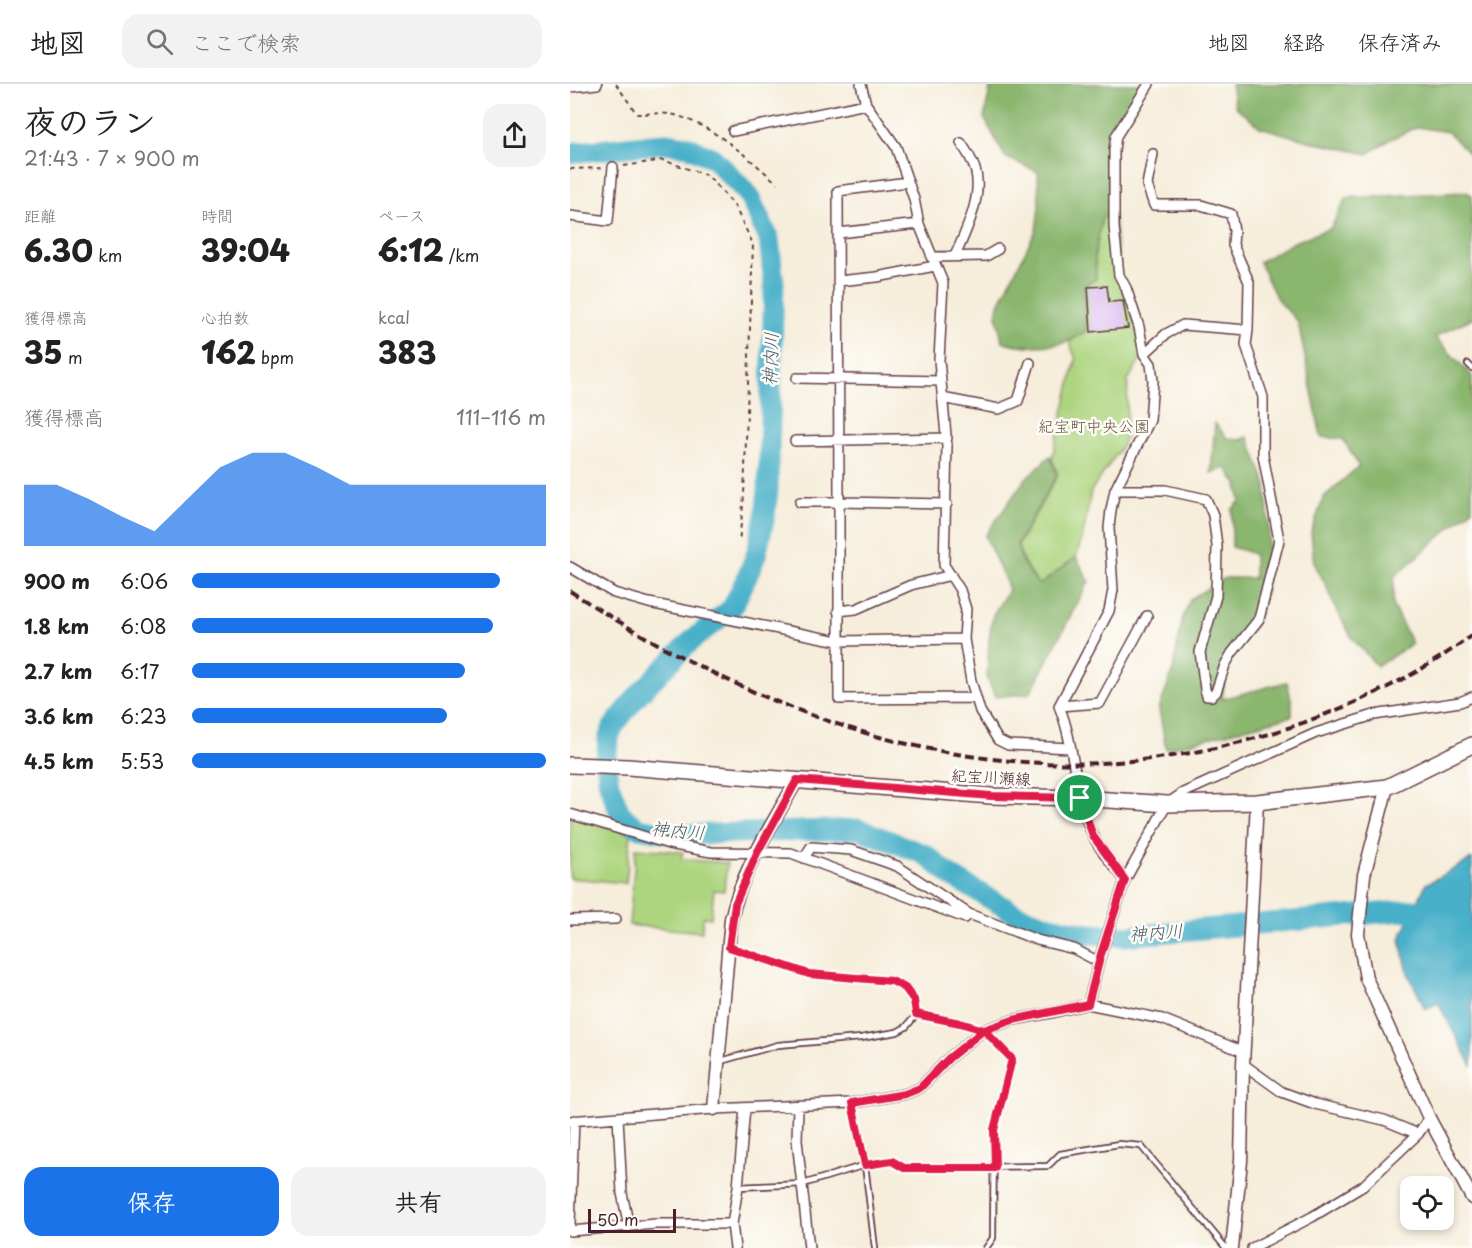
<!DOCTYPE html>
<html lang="ja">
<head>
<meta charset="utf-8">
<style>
	:root { --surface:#fff; --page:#f2f2f2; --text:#222; --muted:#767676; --line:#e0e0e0; --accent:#1a73e8 }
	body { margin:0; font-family:"Playpen Sans","Klee One",sans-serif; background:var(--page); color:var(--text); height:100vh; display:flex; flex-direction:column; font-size:22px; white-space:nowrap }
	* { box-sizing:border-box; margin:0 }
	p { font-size:20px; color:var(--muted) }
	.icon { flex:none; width:33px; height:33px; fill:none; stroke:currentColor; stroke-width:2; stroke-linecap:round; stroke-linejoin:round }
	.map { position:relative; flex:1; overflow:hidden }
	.drawer { display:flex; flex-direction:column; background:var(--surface); width:570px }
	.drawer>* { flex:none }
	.buttons { position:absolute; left:830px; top:1092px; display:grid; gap:12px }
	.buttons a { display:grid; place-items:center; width:54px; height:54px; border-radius:12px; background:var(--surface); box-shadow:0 3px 9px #0003; font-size:30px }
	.scale { position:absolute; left:18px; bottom:15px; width:88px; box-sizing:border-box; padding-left:6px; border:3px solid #4a1f2b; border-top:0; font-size:16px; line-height:21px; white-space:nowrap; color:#4a1f2b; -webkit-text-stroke:4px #fdfcf7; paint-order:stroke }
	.pin { position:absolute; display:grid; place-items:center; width:51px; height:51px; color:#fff; margin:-26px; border:3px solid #fff; border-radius:50%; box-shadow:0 2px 6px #0007 }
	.round { display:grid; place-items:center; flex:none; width:63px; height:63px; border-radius:18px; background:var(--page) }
	.overview { display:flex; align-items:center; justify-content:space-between; height:102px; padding:0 24px }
	h1 { font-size:33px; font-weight:800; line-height:45px }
	.figures { display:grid; grid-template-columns:repeat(3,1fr); gap:9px; height:102px; padding:6px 24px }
	.figures div { display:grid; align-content:center }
	.figures b { font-size:30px; font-weight:800 }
	.figures small { font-size:16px; font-weight:400 }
	.figures p { font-size:16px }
	.chart { height:168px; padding:12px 24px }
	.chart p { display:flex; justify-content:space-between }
	.chart svg { width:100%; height:108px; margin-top:6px; fill:var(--accent); opacity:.7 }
	.primary-button { display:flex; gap:12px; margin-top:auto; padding:12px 24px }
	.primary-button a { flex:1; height:69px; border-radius:18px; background:var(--accent); color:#fff; font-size:24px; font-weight:800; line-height:69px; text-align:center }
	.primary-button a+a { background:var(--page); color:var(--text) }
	ul { padding:0 24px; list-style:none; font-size:20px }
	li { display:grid; grid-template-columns:96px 72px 1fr; align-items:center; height:45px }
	li i { height:15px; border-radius:8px; background:var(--accent) }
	header { display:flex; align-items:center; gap:36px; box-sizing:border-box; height:84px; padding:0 30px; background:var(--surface); border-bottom:2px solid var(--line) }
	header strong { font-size:28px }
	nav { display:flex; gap:33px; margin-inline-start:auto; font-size:21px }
	.search { width:420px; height:54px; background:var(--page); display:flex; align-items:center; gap:15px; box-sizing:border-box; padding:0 21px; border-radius:18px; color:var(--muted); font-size:22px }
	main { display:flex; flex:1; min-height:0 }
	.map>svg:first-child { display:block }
	.green { fill:#add580; stroke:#7c7a56; stroke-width:1.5 }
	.forest { fill:#8ab66e; stroke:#6a6a4c; stroke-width:1.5 }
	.water { fill:#4ab0c9; stroke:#4a687a; stroke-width:1.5 }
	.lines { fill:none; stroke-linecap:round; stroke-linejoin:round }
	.river { stroke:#4ab0c9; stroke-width:21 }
	.building { fill:#d5b0f2 }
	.service-casing { stroke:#643e45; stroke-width:8 }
	.minor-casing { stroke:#643e45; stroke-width:12 }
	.tertiary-casing { stroke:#643e45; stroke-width:15 }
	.primary-casing { stroke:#643e45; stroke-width:18 }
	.path { stroke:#643e45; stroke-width:2; stroke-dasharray:4.5 4.5; stroke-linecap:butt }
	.service { stroke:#fff; stroke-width:4.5 }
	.minor { stroke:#fff; stroke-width:9 }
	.tertiary { stroke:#fff; stroke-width:12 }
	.primary { stroke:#fff; stroke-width:15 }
	.rail { stroke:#4a1f2b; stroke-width:4; stroke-dasharray:9 4.5; stroke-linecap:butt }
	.route-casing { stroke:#fff; stroke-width:12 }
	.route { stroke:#e11d48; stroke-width:8 }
	.labels { text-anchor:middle; stroke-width:5; stroke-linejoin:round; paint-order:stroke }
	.park-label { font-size:16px; fill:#685644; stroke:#fdfcf7 }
	.street-label { font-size:16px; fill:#4a1f2b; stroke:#fdfcf7 }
	.water-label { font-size:18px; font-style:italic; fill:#4a596a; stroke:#fdfcf7 }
</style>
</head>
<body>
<header>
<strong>地図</strong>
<div class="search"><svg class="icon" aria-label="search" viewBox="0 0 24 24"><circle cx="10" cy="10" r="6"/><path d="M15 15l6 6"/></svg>ここで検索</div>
<nav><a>地図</a><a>経路</a><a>保存済み</a></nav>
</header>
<main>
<section class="drawer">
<div class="overview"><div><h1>夜のラン</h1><p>21:43 · 7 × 900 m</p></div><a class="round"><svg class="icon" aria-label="share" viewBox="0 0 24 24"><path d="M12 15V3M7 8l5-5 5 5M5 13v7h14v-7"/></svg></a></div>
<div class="figures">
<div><p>距離</p><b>6.30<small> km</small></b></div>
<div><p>時間</p><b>39:04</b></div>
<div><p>ペース</p><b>6:12<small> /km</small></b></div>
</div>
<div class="figures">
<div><p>獲得標高</p><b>35<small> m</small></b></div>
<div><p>心拍数</p><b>162<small> bpm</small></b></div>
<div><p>kcal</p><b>383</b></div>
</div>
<div class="chart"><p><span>獲得標高</span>111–116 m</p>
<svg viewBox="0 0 160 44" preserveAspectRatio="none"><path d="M0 44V19L10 19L20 25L30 32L40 38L50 25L60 12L70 6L80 6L90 12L100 19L110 19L120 19L130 19L140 19L150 19L160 19V44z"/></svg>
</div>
<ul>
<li><b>900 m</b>6:06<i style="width:87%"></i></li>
<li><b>1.8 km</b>6:08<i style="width:85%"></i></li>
<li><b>2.7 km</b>6:17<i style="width:77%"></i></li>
<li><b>3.6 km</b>6:23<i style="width:72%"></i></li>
<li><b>4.5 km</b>5:53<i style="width:100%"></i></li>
</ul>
<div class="primary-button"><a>保存</a><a>共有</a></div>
</section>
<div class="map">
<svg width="902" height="1164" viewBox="0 0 902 1164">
	<rect width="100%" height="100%" fill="#fdfcf7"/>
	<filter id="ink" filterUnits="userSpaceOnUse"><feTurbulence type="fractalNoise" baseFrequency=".0167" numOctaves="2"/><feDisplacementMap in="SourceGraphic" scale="12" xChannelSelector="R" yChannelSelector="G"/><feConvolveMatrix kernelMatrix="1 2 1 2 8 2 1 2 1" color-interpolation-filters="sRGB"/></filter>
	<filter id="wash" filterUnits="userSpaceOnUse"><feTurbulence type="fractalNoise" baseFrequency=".008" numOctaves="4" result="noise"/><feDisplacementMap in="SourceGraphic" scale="24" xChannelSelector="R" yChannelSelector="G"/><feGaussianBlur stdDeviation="1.35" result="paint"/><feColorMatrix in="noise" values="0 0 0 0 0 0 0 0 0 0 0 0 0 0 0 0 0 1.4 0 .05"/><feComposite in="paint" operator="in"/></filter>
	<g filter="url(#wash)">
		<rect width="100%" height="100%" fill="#f6edda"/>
		<!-- green -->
		<path class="green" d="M 544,131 L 549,188 L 574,270 L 558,296 L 556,352 L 552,362 L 521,407 L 513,451 L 506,473 L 469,502 L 453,477 L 448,461 L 488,391 L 482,374 L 506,275 L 499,257 L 516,247 L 514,202 L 526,195 L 525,170 L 532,133 Z
			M 0,730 L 61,750 L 56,799 L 0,794 Z
			M 66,764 L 113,768 L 111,775 L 157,779 L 154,807 L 144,806 L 141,834 L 133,833 L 132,848 L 59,841 Z"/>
		<!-- forest -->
		<path class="forest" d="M 421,0 L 574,0 C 566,13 545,38 542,51 C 535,76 539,106 541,131 L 544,131 L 532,133 L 525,170 L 526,195 L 514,202 L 516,247 C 511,250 505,255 499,257 C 481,263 450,264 432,257 L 427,232 L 428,222 L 466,146 L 469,123 L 468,88 L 435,73 L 414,34 Z
			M 661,0 L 902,0 L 902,73 L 878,48 L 847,43 L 821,55 L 798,70 L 746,59 L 690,43 L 665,22 Z
			M 896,108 L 902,111 L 902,234 L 865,253 L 902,292 L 902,425 L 824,493 L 823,522 L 842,560 L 807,582 L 782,554 L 763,519 L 755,499 L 744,480 L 741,448 L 754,413 L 789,382 L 773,355 L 751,353 L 728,238 L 707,215 L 689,178 L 724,158 L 761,144 L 776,114 Z
			M 645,339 L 657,354 L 670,356 L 678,353 L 696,399 L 699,447 L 696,506 L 686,539 L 658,576 L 652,615 L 717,598 L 722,619 L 722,632 L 596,665 L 589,625 L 603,586 L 612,536 L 620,515 L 655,494 L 684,494 L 684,470 L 662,463 L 662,426 L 670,417 L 667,400 L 656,384 L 641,389 Z
			M 480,372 L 487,391 L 447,460 L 452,478 L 469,501 L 506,473 L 519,497 L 460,609 L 426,613 L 417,595 L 419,555 L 423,531 L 439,505 L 415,452 L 456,394 Z"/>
		<!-- water -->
		<path class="water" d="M 902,775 L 902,982 L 868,919 L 855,925 L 838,889 L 830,855 L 856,800 Z"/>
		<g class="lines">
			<!-- river -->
			<path class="river" d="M 0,69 L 95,59 L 117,62 L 143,74 L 178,110 L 199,155 L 204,199 L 198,406 L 195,432 L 186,471 L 177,493 L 162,524 L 121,557 L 67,612 L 43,643 L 38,655 L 36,678 L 39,700 L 49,727 L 57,736 L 69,744 L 110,751 L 289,745 L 356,771 L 381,792 L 448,831 L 480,842 L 519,850 L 555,852 L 843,826"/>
		</g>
		<g id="blocks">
			<!-- building -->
			<path class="building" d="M 537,202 L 539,218 L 553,217 L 558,244 L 521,248 L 518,203 Z"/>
		</g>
	</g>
	<g filter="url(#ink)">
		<use href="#blocks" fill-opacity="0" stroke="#643e45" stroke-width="1.5"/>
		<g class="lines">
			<!-- service casing -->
			<g class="service-casing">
				<path id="service" d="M 898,280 L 902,284
					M 159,863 L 239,890 L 322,897 L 335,904 L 344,916 L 347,930 L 390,939 L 414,946 L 442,975 L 424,1046 L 423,1154 L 416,1164
					M 151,977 L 208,961 L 291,954 L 327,948 L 336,943 L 347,930
					M 282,1019 L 295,1081 L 305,1164
					M 168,1103 L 233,1100 L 295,1081 L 322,1077 L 334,1084 L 478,1082 L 490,1070 L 549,1060 L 571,1062 L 656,1164"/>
			</g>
			<!-- minor casing -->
			<g class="minor-casing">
				<path id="minor" d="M 291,0 L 296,20 L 326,63 L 344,115 L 349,140 L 373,199 L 369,276 L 377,362 L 374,481 L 390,506 L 396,525 L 394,555 L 401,597 L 410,627 L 428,656 L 438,661 L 500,664
					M 0,3 L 27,0
					M 163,47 L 296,20
					M 583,70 L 577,101 L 584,121 L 631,121 L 661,130 L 664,147 L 663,161 L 679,198 L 678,246
					M 0,132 L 38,137 L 43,83
					M 268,149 L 349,140
					M 385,172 C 396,147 416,107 403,80 C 400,72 395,65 391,59
					M 361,173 L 416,172 L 428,165
					M 268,197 L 307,193 L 365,182
					M 227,294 L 371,297
					M 372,314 L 429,325 L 448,317 L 460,279
					M 225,357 L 377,354
					M 545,406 L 595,406 L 636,415 L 643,431 L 647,462 L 646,512 L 630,568 L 635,605 L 637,612 L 642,612 L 646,608 L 655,581 L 662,569 L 689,535 L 709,456 L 693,371 L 693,313 L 676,261 L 678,246 L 613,241 L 596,250 L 574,270
					M 230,418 L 269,418 L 268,107 L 338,98
					M 377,420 L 269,418 L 269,615 L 406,614
					M 0,483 L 44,509 L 79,519 L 268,557 L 394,555
					M 268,527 L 286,525 L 341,501 L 381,491
					M 489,622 L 530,619 L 577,532
					M 0,730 L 99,760 L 141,768 L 221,769 L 395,834 L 399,830 L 467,856 L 504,865 L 529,878
					M 234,774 L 241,763 L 281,766 L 327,782 L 399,830
					M 555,796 C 545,782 530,767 523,751 C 503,711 506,663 489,622 L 539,527 L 543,506 L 539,444 L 541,426 L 545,406 L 580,336 L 583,297 L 581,280 L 574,270 L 569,243 L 556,204 L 549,191 L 544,143 L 544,66 L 546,52 L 579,0
					M 0,836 L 46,835
					M 518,920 L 531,870 L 555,796 L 597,720 L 613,709 L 746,649 L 804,631 L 890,618 L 902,613
					M 673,980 L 712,1008 L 745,1020 L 814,1036 L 848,1050
					M 228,1022 L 227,1056 L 239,1164
					M 48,1033 L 52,1109 L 59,1143
					M 0,1037 L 144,1025 L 282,1019 L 335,1010 L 350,1004 L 379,974 L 414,946 L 443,936 L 485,928 L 518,920 L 592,935 L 674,968
					M 0,1140 L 4,1036
					M 0,1147 L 86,1140 L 162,1140
					M 165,1164 L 162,1140 L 168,1103 L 175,1024
					M 682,1164 L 742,1133 L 793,1102 L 848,1050 L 859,1034"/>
			</g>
			<!-- tertiary casing -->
			<g class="tertiary-casing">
				<path id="tertiary" d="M 817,703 L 794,791 L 788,850 L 796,894 L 859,1034 L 902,1114
					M 144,1025 L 161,835 C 172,785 203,740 227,696
					M 662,1164 L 671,1077 L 673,980 L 687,718"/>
			</g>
			<!-- primary casing -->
			<g class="primary-casing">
				<path id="primary" d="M 0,681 L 58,683 L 421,712 L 510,714 L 597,720 L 687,718 L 817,703 L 902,661"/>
			</g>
			<!-- path -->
			<path class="path" d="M 46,0 L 67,30 C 79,30 94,28 105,31 C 143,42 178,73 207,99
				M 54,82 L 93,76 L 138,92 L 164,121 L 183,160 L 174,412 L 169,458
				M 0,85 L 33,84"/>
			<!-- service -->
			<use href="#service" class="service"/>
			<!-- minor -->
			<use href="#minor" class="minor"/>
			<!-- tertiary -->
			<use href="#tertiary" class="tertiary"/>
			<!-- primary -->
			<use href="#primary" class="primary"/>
			<!-- rail -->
			<path class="rail" d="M 0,507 C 218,649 454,729 712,646 C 778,624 846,594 902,551"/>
		</g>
	</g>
	<g class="lines" filter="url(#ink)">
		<!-- route casing -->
		<g class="route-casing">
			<path id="route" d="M 510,714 L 421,712 L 227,696 L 187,769 L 165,820 L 159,863 L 239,890 L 322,897 L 335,904 L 344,916 L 346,930 L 390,939 L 414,946 L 442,975 L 424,1046 L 425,1084 L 334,1084 L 322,1077 L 295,1081 L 282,1019 L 335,1010 L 350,1004 L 379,974 L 414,946 L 443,936 L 518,920 L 531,870 L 555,796 L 523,752 L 510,714"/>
		</g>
		<!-- route -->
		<use href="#route" class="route"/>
	</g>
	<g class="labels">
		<!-- park labels -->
		<g class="park-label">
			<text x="524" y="348">紀宝町中央公園</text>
		</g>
		<!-- street labels -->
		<g class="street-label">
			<text transform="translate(421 693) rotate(3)" y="6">紀宝川瀬線</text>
		</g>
		<!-- water labels -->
		<g class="water-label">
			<text transform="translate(201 275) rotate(-88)" y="6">神内川</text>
			<text transform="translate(108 747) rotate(5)" y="6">神内川</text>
			<text transform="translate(586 849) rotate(-4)" y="6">神内川</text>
		</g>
	</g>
</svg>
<div class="buttons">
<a><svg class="icon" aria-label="locate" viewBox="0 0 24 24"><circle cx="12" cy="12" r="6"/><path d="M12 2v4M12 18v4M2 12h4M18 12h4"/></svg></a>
</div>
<div class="scale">50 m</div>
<div class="pin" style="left:510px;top:714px;background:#1e9e55"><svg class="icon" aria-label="arrive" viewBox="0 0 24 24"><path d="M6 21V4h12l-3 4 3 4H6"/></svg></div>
</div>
</main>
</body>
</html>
